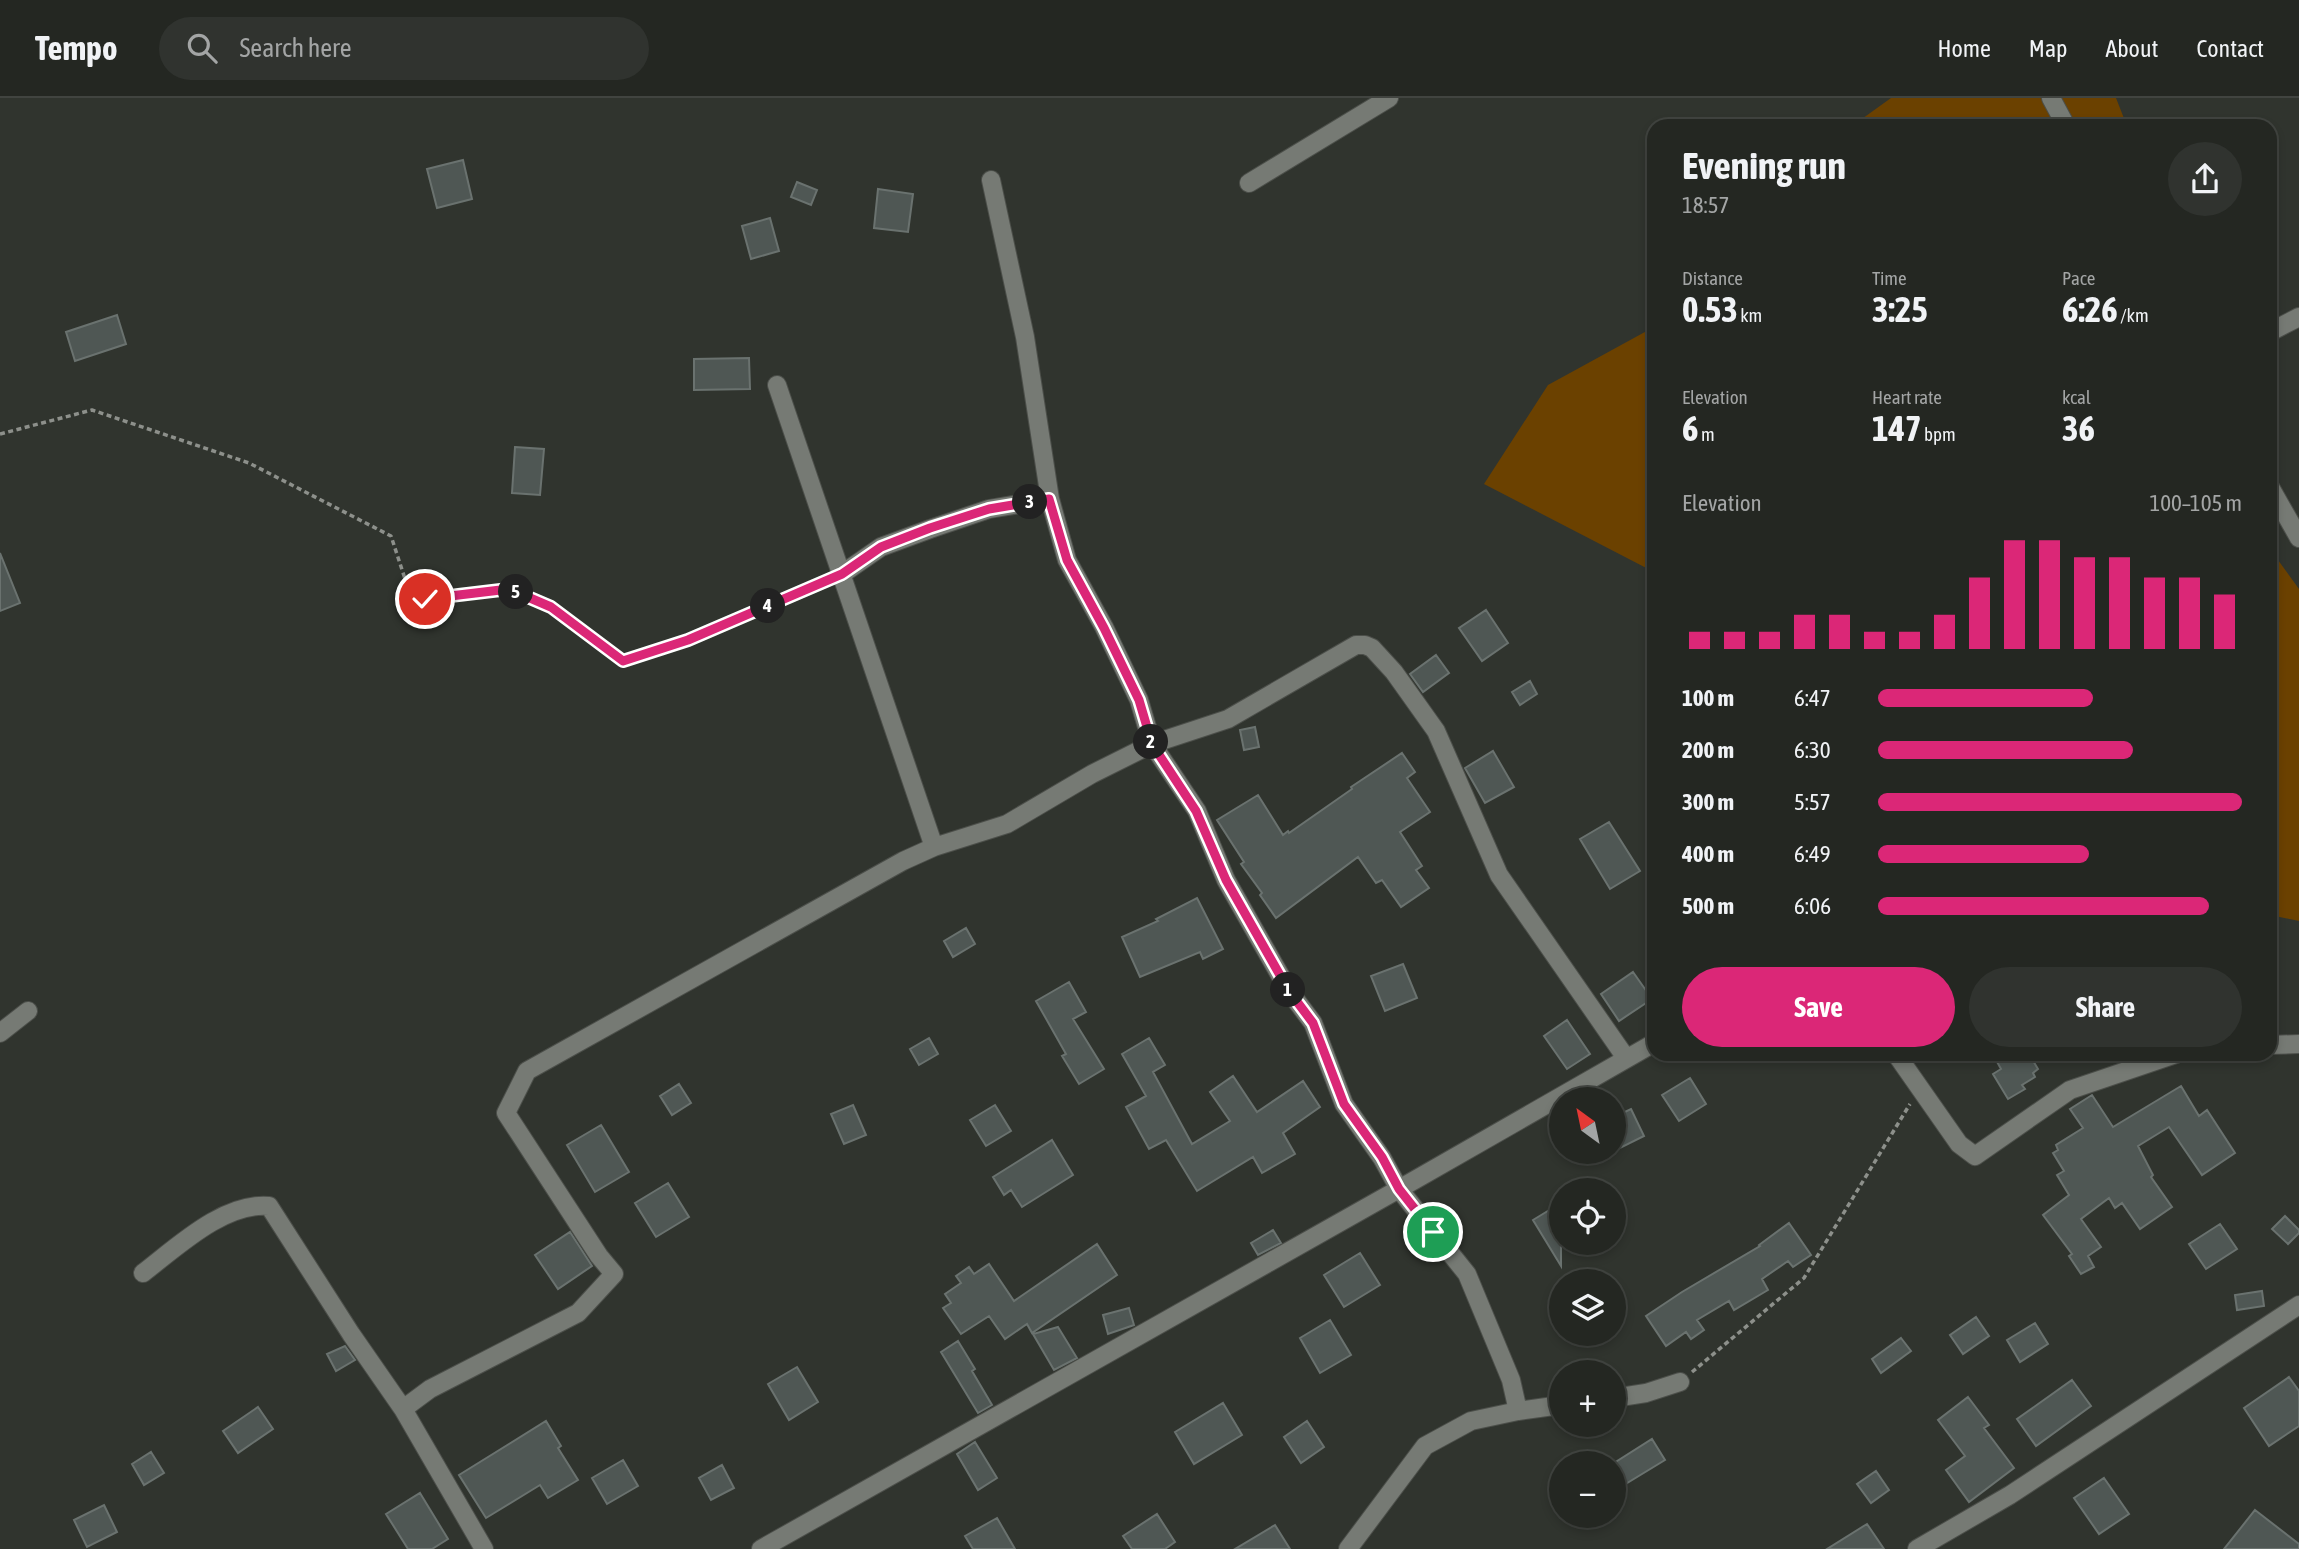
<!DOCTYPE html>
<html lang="en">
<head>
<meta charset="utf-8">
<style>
	:root { --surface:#242722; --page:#30332f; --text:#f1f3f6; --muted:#a3a5a5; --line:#414440; --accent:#db2777 }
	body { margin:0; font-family:"Asap Condensed",sans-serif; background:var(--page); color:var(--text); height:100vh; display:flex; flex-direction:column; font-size:26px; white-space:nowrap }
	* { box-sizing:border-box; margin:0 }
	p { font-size:23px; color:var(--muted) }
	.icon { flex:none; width:38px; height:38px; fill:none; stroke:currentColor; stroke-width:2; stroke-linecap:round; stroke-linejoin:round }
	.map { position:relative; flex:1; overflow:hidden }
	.sheet { position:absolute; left:1647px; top:21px; width:630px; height:942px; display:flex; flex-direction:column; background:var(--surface); border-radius:21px; box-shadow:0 4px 10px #0003,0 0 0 2px var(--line) }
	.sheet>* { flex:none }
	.needle { width:46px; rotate:327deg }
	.fabs { position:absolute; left:1549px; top:989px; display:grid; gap:14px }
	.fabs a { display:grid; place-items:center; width:77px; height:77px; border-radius:50%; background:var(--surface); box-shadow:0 4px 10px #0003,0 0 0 2px var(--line); font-size:35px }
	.pin { position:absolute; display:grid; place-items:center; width:60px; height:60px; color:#fff; margin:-30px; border:4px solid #fff; border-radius:50%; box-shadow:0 2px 7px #0007 }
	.km { position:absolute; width:35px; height:35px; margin:-18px; border-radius:50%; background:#222; color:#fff; font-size:19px; line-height:35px; text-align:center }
	.round { display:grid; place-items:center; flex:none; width:74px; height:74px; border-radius:37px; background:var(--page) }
	.headline { display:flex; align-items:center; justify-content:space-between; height:119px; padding:0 35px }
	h1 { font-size:38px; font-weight:700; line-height:52px }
	.metrics { display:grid; grid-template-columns:repeat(3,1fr); gap:10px; height:119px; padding:7px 35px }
	.metrics div { display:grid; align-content:center }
	.metrics b { font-size:35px; font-weight:700 }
	.metrics small { font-size:19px; font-weight:400 }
	.metrics p { font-size:19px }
	.chart { height:196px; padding:14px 35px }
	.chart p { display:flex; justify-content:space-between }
	.chart svg { width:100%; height:126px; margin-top:7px; stroke:var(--accent); stroke-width:6 }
	.button { display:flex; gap:14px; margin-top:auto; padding:14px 35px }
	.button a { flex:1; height:80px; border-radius:42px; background:var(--accent); color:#fff; font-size:28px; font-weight:700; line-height:80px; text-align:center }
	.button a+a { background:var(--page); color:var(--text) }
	ul { padding:0 35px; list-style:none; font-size:23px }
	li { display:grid; grid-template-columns:112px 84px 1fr; align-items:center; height:52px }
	li i { height:18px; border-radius:9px; background:var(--accent) }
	header { display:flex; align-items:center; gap:42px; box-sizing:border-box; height:98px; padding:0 35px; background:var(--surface); border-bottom:2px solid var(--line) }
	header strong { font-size:33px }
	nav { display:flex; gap:38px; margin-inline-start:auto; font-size:24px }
	.search { width:490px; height:63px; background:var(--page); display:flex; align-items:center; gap:18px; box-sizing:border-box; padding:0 24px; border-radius:38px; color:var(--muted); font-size:26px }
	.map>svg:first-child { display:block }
	.green { fill:#6b4100 }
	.building { fill:#4f5754; stroke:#6a726f; stroke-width:2 }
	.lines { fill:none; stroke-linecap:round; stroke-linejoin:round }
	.minor-casing { stroke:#4c4f4a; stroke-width:20 }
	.path { stroke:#8d908b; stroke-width:3.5; stroke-dasharray:5 3.5; stroke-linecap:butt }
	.minor { stroke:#767a74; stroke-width:18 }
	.route-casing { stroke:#fff; stroke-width:14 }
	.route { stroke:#db2777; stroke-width:9 }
</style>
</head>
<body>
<header>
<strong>Tempo</strong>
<div class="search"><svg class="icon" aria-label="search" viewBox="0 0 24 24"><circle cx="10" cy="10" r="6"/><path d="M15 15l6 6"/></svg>Search here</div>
<nav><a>Home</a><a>Map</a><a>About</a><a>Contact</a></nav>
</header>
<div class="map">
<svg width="2299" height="1451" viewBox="0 0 2299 1451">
	<rect width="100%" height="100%" fill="#30342e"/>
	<!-- green -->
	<path class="green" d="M 1891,0 L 2116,0 L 2127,28 L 1852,28 Z
		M 1654,229 L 1654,474 L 1484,386 L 1548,287 Z
		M 2270,451 L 2299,491 L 2299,823 L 2270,817 Z"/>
	<!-- building -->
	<path class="building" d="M 463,62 L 472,101 L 437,110 L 427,71 Z
		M 797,84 L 817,92 L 811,107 L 791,99 Z
		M 878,91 L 913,96 L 908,134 L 874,130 Z
		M 770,120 L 779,153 L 751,161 L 742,128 Z
		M 117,217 L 126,246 L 75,263 L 66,234 Z
		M 749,260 L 750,291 L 694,292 L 694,261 Z
		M 515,349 L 544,351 L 540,397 L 512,395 Z
		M 0,455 L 20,505 L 0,513 Z
		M 1486,512 L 1508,545 L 1482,563 L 1459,530 Z
		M 1436,557 L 1449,575 L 1423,594 L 1410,576 Z
		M 1530,583 L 1537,596 L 1520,607 L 1512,594 Z
		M 1255,629 L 1259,649 L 1244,652 L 1240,632 Z
		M 1493,653 L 1514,689 L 1485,705 L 1465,670 Z
		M 1402,655 L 1415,674 L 1407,680 L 1430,714 L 1400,734 L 1422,768 L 1416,772 L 1429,790 L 1401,809 L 1382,782 L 1376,785 L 1358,759 L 1276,820 L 1260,797 L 1262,795 L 1241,766 L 1244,764 L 1217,722 L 1258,697 L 1283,737 L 1288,733 L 1289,735 L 1352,691 L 1351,689 Z
		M 1609,724 L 1640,773 L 1610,791 L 1580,741 Z
		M 1197,800 L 1223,851 L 1203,861 L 1200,854 L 1140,879 L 1122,839 L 1158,823 L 1156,821 Z
		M 966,830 L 975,846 L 953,859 L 944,843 Z
		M 1403,866 L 1417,900 L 1385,913 L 1371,878 Z
		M 1633,874 L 1652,901 L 1619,923 L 1601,896 Z
		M 1069,884 L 1086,914 L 1073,921 L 1104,971 L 1079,986 L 1062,958 L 1066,956 L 1036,903 Z
		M 1567,922 L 1590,956 L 1567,971 L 1544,938 Z
		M 929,940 L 938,956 L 919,967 L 910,951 Z
		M 1149,940 L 1165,967 L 1153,974 L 1192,1046 L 1230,1023 L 1210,994 L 1233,978 L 1257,1014 L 1303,983 L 1320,1009 L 1283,1035 L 1295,1056 L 1262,1075 L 1253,1059 L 1197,1093 L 1166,1042 L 1149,1051 L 1126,1009 L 1146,998 L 1122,956 Z
		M 2008,956 L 2029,956 L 2038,971 L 2033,975 L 2035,979 L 2022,987 L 2025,991 L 2008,1001 L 1993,976 L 2001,971 L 1996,962 Z
		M 1690,980 L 1706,1006 L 1679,1023 L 1662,997 Z
		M 679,986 L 691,1005 L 672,1017 L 660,998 Z
		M 2181,988 L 2199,1018 L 2207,1012 L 2235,1055 L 2202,1077 L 2169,1029 L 2138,1048 L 2153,1077 L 2151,1079 L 2172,1109 L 2140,1131 L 2122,1105 L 2115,1110 L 2109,1100 L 2081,1121 L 2101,1149 L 2088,1158 L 2094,1169 L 2081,1176 L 2069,1158 L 2072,1156 L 2043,1117 L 2069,1097 L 2057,1077 L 2064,1073 L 2053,1055 L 2058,1052 L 2056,1047 L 2083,1030 L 2070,1011 L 2092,997 L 2113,1029 Z
		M 853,1007 L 866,1037 L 844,1046 L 831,1016 Z
		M 995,1007 L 1011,1033 L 986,1048 L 970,1022 Z
		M 1631,1011 L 1644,1038 L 1614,1053 L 1614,1019 Z
		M 601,1027 L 629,1074 L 595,1094 L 567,1047 Z
		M 1052,1042 L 1073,1077 L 1022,1109 L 1011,1092 L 1004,1097 L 993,1079 Z
		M 668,1085 L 689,1119 L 656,1139 L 635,1105 Z
		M 1561,1105 L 1561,1168 L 1533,1122 Z
		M 2285,1118 L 2299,1132 L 2299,1135 L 2288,1146 L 2272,1131 Z
		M 1789,1125 L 1811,1157 L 1793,1169 L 1788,1163 L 1762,1181 L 1768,1192 L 1734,1212 L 1729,1203 L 1697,1222 L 1704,1232 L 1691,1241 L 1686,1234 L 1666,1248 L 1646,1218 L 1682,1194 L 1760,1148 L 1759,1147 Z
		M 2220,1126 L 2237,1151 L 2206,1171 L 2189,1146 Z
		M 1273,1132 L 1281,1145 L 1258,1157 L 1251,1145 Z
		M 570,1134 L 592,1168 L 558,1191 L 535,1157 Z
		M 1097,1146 L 1117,1177 L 1032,1235 L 1027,1226 L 1005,1241 L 989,1218 L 961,1236 L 943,1210 L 951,1205 L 945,1196 L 961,1185 L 956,1178 L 969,1169 L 974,1176 L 989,1166 L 1014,1203 Z
		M 1360,1155 L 1380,1187 L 1344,1209 L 1324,1177 Z
		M 2262,1193 L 2264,1208 L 2237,1212 L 2235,1197 Z
		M 1129,1210 L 1134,1227 L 1108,1236 L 1103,1217 Z
		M 1976,1219 L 1989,1238 L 1963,1256 L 1950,1237 Z
		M 1330,1222 L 1351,1257 L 1320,1275 L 1300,1240 Z
		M 2035,1225 L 2048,1246 L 2020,1264 L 2007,1242 Z
		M 1058,1229 L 1077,1260 L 1054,1272 L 1033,1236 Z
		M 1901,1240 L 1911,1253 L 1881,1275 L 1872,1261 Z
		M 958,1243 L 975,1271 L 972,1273 L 992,1307 L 978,1315 L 941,1254 Z
		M 345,1248 L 355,1262 L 336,1273 L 327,1256 Z
		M 797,1269 L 818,1304 L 789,1322 L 768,1286 Z
		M 2289,1279 L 2299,1293 L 2299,1328 L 2269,1348 L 2244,1310 Z
		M 2072,1282 L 2091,1308 L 2036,1348 L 2017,1321 Z
		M 1968,1299 L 1989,1327 L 1984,1330 L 2014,1370 L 1969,1404 L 1946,1372 L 1965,1358 L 1938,1322 Z
		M 1223,1305 L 1242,1337 L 1194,1366 L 1175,1334 Z
		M 258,1309 L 273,1331 L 238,1355 L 223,1333 Z
		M 546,1323 L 561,1348 L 558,1350 L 578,1382 L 548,1400 L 540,1387 L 486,1420 L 459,1377 Z
		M 1307,1323 L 1324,1349 L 1301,1365 L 1284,1339 Z
		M 1652,1341 L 1665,1362 L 1614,1393 L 1614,1365 Z
		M 975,1344 L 997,1380 L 978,1392 L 957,1356 Z
		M 151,1354 L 164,1375 L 144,1387 L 132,1366 Z
		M 623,1362 L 638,1388 L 607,1406 L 592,1380 Z
		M 722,1367 L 734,1390 L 711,1402 L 699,1380 Z
		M 1876,1373 L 1889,1392 L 1871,1405 L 1857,1386 Z
		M 2104,1380 L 2129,1416 L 2099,1436 L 2074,1400 Z
		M 420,1395 L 448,1441 L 432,1451 L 408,1451 L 386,1416 Z
		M 104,1407 L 117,1434 L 87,1449 L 74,1422 Z
		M 2255,1412 L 2299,1446 L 2299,1451 L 2224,1451 Z
		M 1157,1416 L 1175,1444 L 1165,1451 L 1132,1451 L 1123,1438 Z
		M 997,1420 L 1015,1451 L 973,1451 L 965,1438 Z
		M 1867,1426 L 1884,1451 L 1827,1451 Z
		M 1275,1427 L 1290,1451 L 1235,1451 Z"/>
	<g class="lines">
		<!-- minor casing -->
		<g class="minor-casing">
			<path id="minor" d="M 2051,0 L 2066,28
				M 991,82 L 1025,239 L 1050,401 L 1067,462 L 1104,529 L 1139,602 L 1152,646 L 1197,713 L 1226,782 L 1289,893 L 1313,925 L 1344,1006 L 1382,1060 L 1399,1091 L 1467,1176 L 1511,1282 L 1518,1313
				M 1249,85 L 1389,0
				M 2270,234 L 2299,219
				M 2270,389 L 2299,440
				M 842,476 L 881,449 L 930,431 L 989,411 L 1050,401
				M 934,749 L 1007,726 L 1092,676 L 1152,646 L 1228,621 L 1356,547 L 1365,547 L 1372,550 L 1394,574 L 1436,633 L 1499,777 L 1626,960
				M 0,935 L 28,913
				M 2270,947 L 2299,946
				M 1896,956 L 1959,1046 L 1975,1058 L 2070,992 L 2176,956
				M 143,1175 C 177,1149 224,1104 269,1108 L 351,1236 L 403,1311
				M 1614,1300 L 1646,1295 L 1680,1284
				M 484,1451 L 403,1311 L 430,1291 L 578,1215 L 614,1176 L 599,1158 L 506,1015 L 527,973 L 903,763 L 934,749 L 777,287
				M 761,1451 L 1399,1091 L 1654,945
				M 1348,1451 L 1425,1348 L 1471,1323 L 1518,1313 L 1561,1307
				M 1917,1451 L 2010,1397 L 2299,1207"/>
		</g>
		<!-- path -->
		<path class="path" d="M 0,336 L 92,312 L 249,365 L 391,438 L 407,487 L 424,501 L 509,491 L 550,509 L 623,563 L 688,542 L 825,483
			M 1692,1274 L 1804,1180 L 1910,1006"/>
		<!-- minor -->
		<use href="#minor" class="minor"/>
	</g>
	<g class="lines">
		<!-- route casing -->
		<g class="route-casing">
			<path id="route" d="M 425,501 L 509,491 L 551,509 L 623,563 L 688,542 L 842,476 L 881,449 L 930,430 L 989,411 L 1049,401 L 1067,462 L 1104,530 L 1139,602 L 1152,646 L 1196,713 L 1226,782 L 1289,893 L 1313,925 L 1344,1006 L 1382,1059 L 1399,1091 L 1433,1134"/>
		</g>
		<!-- route -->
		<use href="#route" class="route"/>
	</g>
</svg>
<div class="fabs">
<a><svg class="needle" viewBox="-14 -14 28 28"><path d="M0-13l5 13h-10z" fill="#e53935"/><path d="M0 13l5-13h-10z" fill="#a3a5a5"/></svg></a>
<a><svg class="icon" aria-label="locate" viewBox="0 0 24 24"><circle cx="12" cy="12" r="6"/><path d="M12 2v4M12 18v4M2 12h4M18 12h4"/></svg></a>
<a><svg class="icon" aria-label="layers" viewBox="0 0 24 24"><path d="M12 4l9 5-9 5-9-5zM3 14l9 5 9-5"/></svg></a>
<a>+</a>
<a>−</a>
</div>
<div class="pin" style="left:1433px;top:1134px;background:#1e9e55"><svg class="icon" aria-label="arrive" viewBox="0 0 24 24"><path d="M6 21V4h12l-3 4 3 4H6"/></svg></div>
<div class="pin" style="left:425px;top:501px;background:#d93025"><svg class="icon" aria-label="check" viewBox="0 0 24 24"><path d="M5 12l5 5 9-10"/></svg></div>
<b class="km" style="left:1288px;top:892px">1</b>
<b class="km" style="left:1151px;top:644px">2</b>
<b class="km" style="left:1030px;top:404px">3</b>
<b class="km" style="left:768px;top:508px">4</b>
<b class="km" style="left:516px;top:494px">5</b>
<section class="sheet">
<div class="headline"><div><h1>Evening run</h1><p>18:57</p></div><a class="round"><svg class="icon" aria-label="share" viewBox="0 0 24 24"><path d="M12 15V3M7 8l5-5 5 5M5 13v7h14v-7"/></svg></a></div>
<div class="metrics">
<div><p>Distance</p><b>0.53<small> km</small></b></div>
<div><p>Time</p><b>3:25</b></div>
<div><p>Pace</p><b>6:26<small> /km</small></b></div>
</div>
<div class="metrics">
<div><p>Elevation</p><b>6<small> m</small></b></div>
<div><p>Heart rate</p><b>147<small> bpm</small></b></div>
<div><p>kcal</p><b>36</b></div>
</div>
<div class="chart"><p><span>Elevation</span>100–105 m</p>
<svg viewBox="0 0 160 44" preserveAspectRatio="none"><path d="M5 44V38M15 44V38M25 44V38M35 44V32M45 44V32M55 44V38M65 44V38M75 44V32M85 44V19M95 44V6M105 44V6M115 44V12M125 44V12M135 44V19M145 44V19M155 44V25"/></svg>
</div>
<ul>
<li><b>100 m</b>6:47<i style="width:59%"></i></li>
<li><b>200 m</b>6:30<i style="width:70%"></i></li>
<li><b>300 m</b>5:57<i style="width:100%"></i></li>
<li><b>400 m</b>6:49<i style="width:58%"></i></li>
<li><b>500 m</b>6:06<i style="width:91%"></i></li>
</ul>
<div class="button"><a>Save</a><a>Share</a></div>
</section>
</div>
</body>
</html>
